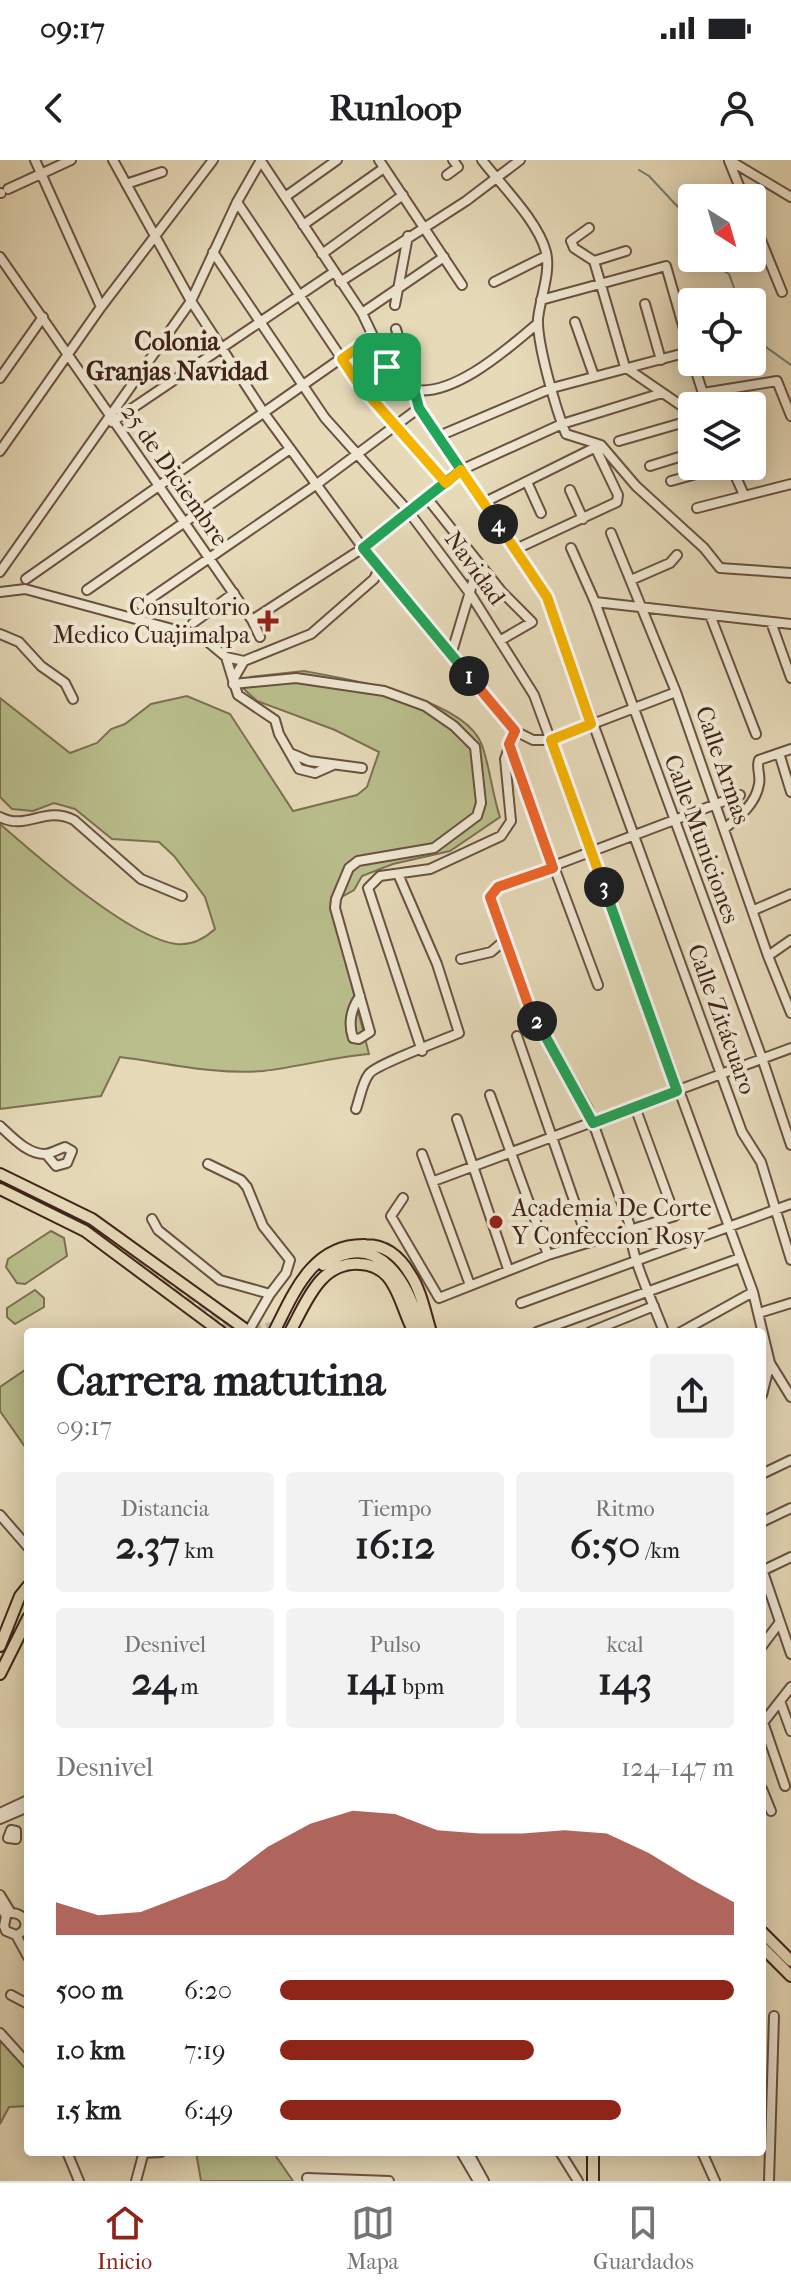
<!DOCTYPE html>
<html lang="es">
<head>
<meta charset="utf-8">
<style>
	:root { --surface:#fff; --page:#f2f2f2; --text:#202124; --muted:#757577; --line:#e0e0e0; --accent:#8f2418 }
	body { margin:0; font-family:"IM FELL French Canon",serif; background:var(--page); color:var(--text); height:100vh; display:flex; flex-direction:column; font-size:30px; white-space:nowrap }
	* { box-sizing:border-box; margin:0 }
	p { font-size:26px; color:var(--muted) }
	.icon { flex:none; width:44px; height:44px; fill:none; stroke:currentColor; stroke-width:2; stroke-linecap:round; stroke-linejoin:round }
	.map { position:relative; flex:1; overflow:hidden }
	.side { position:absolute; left:24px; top:1168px; width:742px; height:828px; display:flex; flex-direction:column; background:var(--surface); border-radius:8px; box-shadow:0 4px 20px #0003 }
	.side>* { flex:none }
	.needle { width:52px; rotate:143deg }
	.controls { position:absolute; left:678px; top:24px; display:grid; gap:16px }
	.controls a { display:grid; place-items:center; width:88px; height:88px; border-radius:8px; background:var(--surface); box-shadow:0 4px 20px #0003; font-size:40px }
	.pin { position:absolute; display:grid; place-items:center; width:68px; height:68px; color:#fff; margin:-34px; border-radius:16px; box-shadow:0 4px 12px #0006 }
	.km { position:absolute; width:40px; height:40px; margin:-20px; border-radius:50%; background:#222; color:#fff; font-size:22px; line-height:40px; text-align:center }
	.round { display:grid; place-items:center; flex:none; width:84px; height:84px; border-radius:8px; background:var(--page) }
	.headline { display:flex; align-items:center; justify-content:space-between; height:136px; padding:0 32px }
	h1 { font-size:44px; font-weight:800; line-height:60px }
	.metrics { display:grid; grid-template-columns:repeat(3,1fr); gap:12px; height:136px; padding:8px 32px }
	.metrics div { display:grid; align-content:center; border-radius:8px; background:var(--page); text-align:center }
	.metrics b { font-size:40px; font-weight:800 }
	.metrics small { font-size:22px; font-weight:400 }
	.metrics p { font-size:22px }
	.chart { height:224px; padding:16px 32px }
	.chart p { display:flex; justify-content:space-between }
	.chart svg { width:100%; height:144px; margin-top:8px; fill:var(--accent); opacity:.7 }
	ul { padding:0 32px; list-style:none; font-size:26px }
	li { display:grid; grid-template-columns:128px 96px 1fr; align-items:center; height:60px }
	li i { height:20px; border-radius:10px; background:var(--accent) }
	.status { display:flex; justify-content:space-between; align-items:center; height:56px; padding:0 40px; background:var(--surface); direction:ltr }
	.status svg { height:22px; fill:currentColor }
	header { display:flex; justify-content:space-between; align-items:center; height:104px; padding:0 32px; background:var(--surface); font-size:36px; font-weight:800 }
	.dock { display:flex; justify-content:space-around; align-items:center; height:112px; border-top:2px solid var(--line); background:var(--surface); font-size:22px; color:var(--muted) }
	.dock a { display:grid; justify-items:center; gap:4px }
	.dock .current { color:var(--accent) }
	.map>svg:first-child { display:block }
	.green { fill:#b9be8c; stroke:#7c7152; stroke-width:2 }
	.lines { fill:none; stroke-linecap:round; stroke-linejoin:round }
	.stream { stroke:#747f71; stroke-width:2 }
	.major-tunnel { stroke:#c5b699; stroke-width:10; stroke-dasharray:10 5; stroke-linecap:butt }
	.minor-casing { stroke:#6a5241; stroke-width:12 }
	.major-casing { stroke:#402419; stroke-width:14 }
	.minor { stroke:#efe7d2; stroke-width:8 }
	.major { stroke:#e6dab9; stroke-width:10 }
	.split-1-casing { stroke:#fff; stroke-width:16 }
	.split-2-casing { stroke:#fff; stroke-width:16 }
	.split-3-casing { stroke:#fff; stroke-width:16 }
	.split-4-casing { stroke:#fff; stroke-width:16 }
	.split-5-casing { stroke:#fff; stroke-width:16 }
	.split-1 { stroke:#22a559; stroke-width:10 }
	.split-2 { stroke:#f0652b; stroke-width:10 }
	.split-3 { stroke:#22a559; stroke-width:10 }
	.split-4 { stroke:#f5b400; stroke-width:10 }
	.split-5 { stroke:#f5b400; stroke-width:10 }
	.poi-dot { fill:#8f2418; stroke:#efe7d2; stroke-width:3 }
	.labels { text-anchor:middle; stroke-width:8; stroke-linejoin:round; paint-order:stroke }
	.street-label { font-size:24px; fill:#402419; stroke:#efe7d2 }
	.poi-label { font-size:24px; fill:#402419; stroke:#efe7d2; text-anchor:end }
	.neighbourhood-label { font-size:26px; font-weight:bold; fill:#402419; stroke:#efe7d2 }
</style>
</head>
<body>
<div class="status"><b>09:17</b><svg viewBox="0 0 49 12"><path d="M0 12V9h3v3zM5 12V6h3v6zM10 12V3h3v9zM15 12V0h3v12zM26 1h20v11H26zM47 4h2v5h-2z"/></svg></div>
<header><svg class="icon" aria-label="back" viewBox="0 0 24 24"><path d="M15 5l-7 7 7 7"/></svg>Runloop<svg class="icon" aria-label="person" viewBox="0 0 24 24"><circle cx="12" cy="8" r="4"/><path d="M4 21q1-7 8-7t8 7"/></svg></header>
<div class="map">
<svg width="791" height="2021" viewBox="0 0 791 2021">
	<rect width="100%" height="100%" fill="#e6dab9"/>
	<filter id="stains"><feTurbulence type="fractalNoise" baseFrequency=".0025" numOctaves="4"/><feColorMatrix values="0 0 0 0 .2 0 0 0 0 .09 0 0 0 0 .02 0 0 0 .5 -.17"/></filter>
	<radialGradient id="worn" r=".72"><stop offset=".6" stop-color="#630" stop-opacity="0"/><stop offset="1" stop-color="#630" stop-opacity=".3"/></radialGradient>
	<!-- green -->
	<path class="green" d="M 304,511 C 348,519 465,538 482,585 C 490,608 492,633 500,657 L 450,691 L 393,704 L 362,716 L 354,730 L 331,743 L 369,894 C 333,897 299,907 263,911 C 217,915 166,903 120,897 L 101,936 L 0,949 L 0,664 C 37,696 129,778 176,784 C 192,786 204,779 215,769 L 205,737 L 174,696 L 159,682 L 112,679 L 75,649 L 54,643 L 33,651 L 12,649 L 0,637 L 0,538 L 70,593 L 97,583 L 111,569 L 125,564 L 151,544 L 187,536 L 230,554 L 293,651 L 357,635 L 367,627 L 379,592 L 335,570 L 257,541 L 244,529 L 250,517 Z
		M 51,1071 L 64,1078 L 67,1096 L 25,1124 L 17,1123 L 6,1107 L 8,1099 Z
		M 35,1130 L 44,1138 L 44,1147 L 15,1164 L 7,1157 L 7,1148 Z
		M 28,1208 L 28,1291 L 0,1251 L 0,1227 Z
		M 0,1878 L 25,1902 L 28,1942 L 28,1946 L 9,1947 L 0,1964 Z
		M 196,1992 L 273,1992 L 293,2021 L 201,2021 Z"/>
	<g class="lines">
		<!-- stream -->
		<path class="stream" d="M 639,10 L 649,16 L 692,62
			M 707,98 L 708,102 L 729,114 L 739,142
			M 752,177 L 791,205"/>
		<!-- major-tunnel -->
		<path class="major-tunnel" d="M 88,1069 L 116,1084 L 222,1162 L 246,1172
			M 252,1172 L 282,1164 L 293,1154"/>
		<!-- minor casing -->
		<g class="minor-casing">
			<path id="minor" d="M 35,0 L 101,147
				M 113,0 L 191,141 L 264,253 L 363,388 L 515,571 L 533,580 L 551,580 L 676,532
				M 379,0 L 462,125
				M 482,0 C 501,25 538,61 546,92 C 551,113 540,138 538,159 C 537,184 556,250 566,274 L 601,285 L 636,326 L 704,388 L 720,408 L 791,413
				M 729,0 L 791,37
				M 729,1 L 744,38
				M 447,15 L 458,7 L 453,0
				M 126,24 L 162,12
				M 8,29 L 71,0
				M 0,33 L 1,33
				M 285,37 L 337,0
				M 237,42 L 358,223 L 446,323
				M 752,58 L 782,132
				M 303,65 L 384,8
				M 589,68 L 571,81 L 574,88 L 594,101
				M 213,92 L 325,258 L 409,352 L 471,435 L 534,535 L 753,1132 L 770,1203 L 762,1235
				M 322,94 L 403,35
				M 0,97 L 252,460 L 260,477
				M 594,101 L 625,207 L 692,253
				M 594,101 L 626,91
				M 340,122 L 466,41 L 520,0
				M 494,122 L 546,96
				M 541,140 L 666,106 L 692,197
				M 645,144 L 661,200
				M 395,145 L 408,76
				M 362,153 L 444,97
				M 575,162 L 594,216
				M 396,169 L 419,248 L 547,437 L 742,972 L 761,1002 L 791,1100
				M 370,179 C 378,193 390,222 407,228 C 448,243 510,187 538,163
				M 693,202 L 707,246
				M 0,218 L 43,157
				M 703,233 L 777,221 L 791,256
				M 112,262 L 334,112
				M 439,276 L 552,228 L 692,191
				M 619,281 L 692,260
				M 0,291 L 101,147 L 213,0
				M 650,306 L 692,293
				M 731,306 L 744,335
				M 671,321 L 725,306
				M 527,322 L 541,353
				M 570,330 L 583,359
				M 427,338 L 502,432 L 532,462 L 501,480
				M 483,343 L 600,285
				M 697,348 L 791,324
				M 611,373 L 676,532 L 768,796 L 791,853
				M 571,388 L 595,442 L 763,901 L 791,985
				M 516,389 L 617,342 L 618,335 L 596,289
				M 0,412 L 191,141 L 237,42 L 261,0
				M 26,419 L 373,176 L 362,153 L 261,1
				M 631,420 L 670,403 L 677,395
				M 87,430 L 290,289
				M 0,432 L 25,429 L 202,477 L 226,497 L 244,501 L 311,474 L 374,419 L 379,409
				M 595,442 L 791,464
				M 141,445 L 317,324 L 419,248
				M 710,455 L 756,574
				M 252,460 L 363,388 L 461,310 L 562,264 L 662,233
				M 771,462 L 791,518
				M 193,463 L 234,433
				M 0,474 L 19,482 L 41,506 L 65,523 L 73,539
				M 451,495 L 478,405
				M 226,497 L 233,520
				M 244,501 L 233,520 L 238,535 L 275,560 L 279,574 L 299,609 L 315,613 L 333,605
				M 233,524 L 296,518 L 384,531 L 425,546 L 454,566 L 475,587 L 481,643 L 477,656 L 434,688 L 358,701 L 349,708 L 336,739 L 335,748 L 370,872 L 359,879 L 353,878 C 348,863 351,849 360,836
				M 509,586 L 598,825
				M 290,593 L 309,601 L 362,608
				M 779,593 L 791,632
				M 0,657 C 28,671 44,645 74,660 L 141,719 L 182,736
				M 724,669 C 739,657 756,644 759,624 C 761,615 756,608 759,600 L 791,589
				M 754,750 L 791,734
				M 768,796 L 791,780
				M 461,799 L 491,792 L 505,780
				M 517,876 L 588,1081
				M 422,891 L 368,728 L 380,716 L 430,709 L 501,676 L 511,661 L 505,599 L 515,571
				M 490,935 L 548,1095
				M 356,949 C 360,938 362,923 369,914 C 375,905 443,880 459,873 L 437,804 L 398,714
				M 457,959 L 508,1109
				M 0,966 C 12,977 28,995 46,994 C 52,993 59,989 65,987 L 72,991 L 67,1003 L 56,1006 L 46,994
				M 422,994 L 470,1125
				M 208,1004 L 241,1020 L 247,1027 L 263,1066 L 290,1100 L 286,1113 L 270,1134 L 248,1172
				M 434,1021 L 791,888
				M 403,1038 L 391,1056 L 439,1138 L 548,1095 L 675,1056 L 635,947
				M 152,1059 L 158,1070 L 220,1120 L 270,1134
				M 521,1143 L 791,1044
				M 759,1153 L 791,1143
				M 537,1172 L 740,1098
				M 590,1172 L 654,1146
				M 664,1172 C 651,1137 631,1100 629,1063 L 588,949 L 528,844 L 490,737 L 498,727 L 740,635
				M 681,1172 L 753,1132
				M 770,1203 L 791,1237
				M 762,1314 L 791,1300
				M 0,1355 L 28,1387
				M 762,1362 L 791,1348
				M 762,1409 L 791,1494
				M 762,1411 L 791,1397
				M 762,1486 L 780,1462
				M 780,1541 L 791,1571
				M 763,1562 L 785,1626
				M 762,1564 L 791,1527
				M 762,1629 L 771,1651
				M 0,1653 L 28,1640
				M 0,1659 L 28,1647
				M 11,1670 L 16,1671 L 16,1679 L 8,1678 Z
				M 0,1735 L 11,1753 C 27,1753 31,1770 16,1775 L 6,1771 L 4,1766 L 6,1756 L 0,1746
				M 16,1775 L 28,1797
				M 11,1835 L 28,1844
				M 0,1873 L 28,1904
				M 67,1992 L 79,2021
				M 461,1992 L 478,2021
				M 468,1992 L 484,2021
				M 560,1992 L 578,2021
				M 702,1992 L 715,2021
				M 141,1993 L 161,1992
				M 307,2018 L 389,2021
				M 136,2021 L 143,1995
				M 769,2021 L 774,1856"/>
		</g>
		<!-- major casing -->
		<g class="major-casing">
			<path id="major" d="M 0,1014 L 92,1059 L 249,1172
				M 0,1029 L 85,1071 L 221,1172
				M 323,1105 C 379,1066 410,1125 421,1172
				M 274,1172 C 294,1132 313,1083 366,1085 C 386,1085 400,1097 410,1114 C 421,1130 425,1153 431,1172
				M 290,1172 C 306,1143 320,1101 360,1104 C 370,1104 381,1109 387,1116 C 400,1130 404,1155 414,1172
				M 0,1486 L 20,1436 L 28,1426
				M 0,1514 L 28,1458
				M 762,1772 L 791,1801
				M 762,1787 L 791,1816
				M 593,1992 L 593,2021"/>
		</g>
		<!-- minor -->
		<use href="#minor" class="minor"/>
		<!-- major -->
		<use href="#major" class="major"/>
	</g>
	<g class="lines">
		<!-- split-1 casing -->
		<g class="split-1-casing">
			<path id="split-1" d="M 387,207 L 399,223 L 414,229 L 419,248 L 461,310 L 363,388 L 469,516"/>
		</g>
		<!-- split-2 casing -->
		<g class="split-2-casing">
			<path id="split-2" d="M 469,516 L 515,571 L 509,584 L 553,708 L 498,727 L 490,737 L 528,844 L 537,861"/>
		</g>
		<!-- split-3 casing -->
		<g class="split-3-casing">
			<path id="split-3" d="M 537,861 L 593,963 L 677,931 L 604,727"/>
		</g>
		<!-- split-4 casing -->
		<g class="split-4-casing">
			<path id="split-4" d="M 498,364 L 547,437 L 591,564 L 551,580 L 604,727"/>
		</g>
		<!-- split-5 casing -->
		<g class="split-5-casing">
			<path id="split-5" d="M 387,207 L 370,179 L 342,199 L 358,223 L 446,323 L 461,310 L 498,364"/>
		</g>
		<!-- split-1 -->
		<use href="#split-1" class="split-1"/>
		<!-- split-2 -->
		<use href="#split-2" class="split-2"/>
		<!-- split-3 -->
		<use href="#split-3" class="split-3"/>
		<!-- split-4 -->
		<use href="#split-4" class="split-4"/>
		<!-- split-5 -->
		<use href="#split-5" class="split-5"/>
	</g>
	<!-- markers -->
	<g class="poi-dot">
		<path d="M264 449h8v8h8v8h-8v8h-8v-8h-8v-8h8z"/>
		<circle cx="496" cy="1062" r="8"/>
	</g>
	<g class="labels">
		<!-- street labels -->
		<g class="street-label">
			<text transform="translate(175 315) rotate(55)" y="8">25 de Diciembre</text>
			<text transform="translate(475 408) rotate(54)" y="8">Navidad</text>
			<text transform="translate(723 605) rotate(71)" y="8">Calle Armas</text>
			<text transform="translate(702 679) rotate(70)" y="8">Calle Municiones</text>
			<text transform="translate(722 859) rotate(70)" y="8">Calle Zitácuaro</text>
		</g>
		<!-- poi labels -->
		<g class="poi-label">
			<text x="250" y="455">Consultorio<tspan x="250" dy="28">Medico Cuajimalpa</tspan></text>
			<text x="512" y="1056" text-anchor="start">Academia De Corte<tspan x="512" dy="28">Y Confeccion Rosy</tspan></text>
		</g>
		<!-- neighbourhood labels -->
		<g class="neighbourhood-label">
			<text x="177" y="190">Colonia<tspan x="177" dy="30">Granjas Navidad</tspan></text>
		</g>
	</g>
	<rect width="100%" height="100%" filter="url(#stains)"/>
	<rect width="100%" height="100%" fill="url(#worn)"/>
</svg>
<div class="controls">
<a><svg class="needle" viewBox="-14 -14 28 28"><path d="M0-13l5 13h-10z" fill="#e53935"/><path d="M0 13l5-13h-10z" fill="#757577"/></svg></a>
<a><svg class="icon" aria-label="locate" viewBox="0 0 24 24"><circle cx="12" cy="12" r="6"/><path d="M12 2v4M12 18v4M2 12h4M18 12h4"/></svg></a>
<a><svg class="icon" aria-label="layers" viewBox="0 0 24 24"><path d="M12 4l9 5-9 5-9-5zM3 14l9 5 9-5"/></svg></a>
</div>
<div class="pin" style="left:387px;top:207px;background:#1e9e55"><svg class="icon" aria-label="arrive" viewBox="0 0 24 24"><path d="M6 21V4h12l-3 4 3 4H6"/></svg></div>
<b class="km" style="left:469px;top:516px">1</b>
<b class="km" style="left:537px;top:861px">2</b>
<b class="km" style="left:604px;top:727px">3</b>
<b class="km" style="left:498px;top:364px">4</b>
<section class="side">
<div class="headline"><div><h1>Carrera matutina</h1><p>09:17</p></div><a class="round"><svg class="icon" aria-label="share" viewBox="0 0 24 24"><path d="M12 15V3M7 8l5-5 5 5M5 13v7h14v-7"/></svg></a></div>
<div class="metrics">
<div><p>Distancia</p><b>2.37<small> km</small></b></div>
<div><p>Tiempo</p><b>16:12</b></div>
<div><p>Ritmo</p><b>6:50<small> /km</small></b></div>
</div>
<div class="metrics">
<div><p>Desnivel</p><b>24<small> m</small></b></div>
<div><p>Pulso</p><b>141<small> bpm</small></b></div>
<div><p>kcal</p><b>143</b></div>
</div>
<div class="chart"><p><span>Desnivel</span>124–147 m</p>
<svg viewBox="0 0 160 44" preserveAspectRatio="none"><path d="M0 44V34L10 38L20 37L30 32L40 27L50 17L60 10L70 6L80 7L90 12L100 13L110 13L120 12L130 13L140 19L150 27L160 34V44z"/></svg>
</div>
<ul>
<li><b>500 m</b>6:20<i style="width:100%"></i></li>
<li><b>1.0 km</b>7:19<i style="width:56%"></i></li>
<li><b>1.5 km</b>6:49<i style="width:75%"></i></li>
</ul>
</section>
</div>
<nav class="dock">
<a class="current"><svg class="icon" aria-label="home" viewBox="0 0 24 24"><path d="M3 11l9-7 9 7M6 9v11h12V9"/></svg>Inicio</a>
<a><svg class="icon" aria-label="map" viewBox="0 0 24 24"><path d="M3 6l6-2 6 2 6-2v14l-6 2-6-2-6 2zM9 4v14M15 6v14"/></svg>Mapa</a>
<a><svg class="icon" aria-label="saved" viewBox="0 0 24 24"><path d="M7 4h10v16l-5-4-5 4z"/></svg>Guardados</a>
</nav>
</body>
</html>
